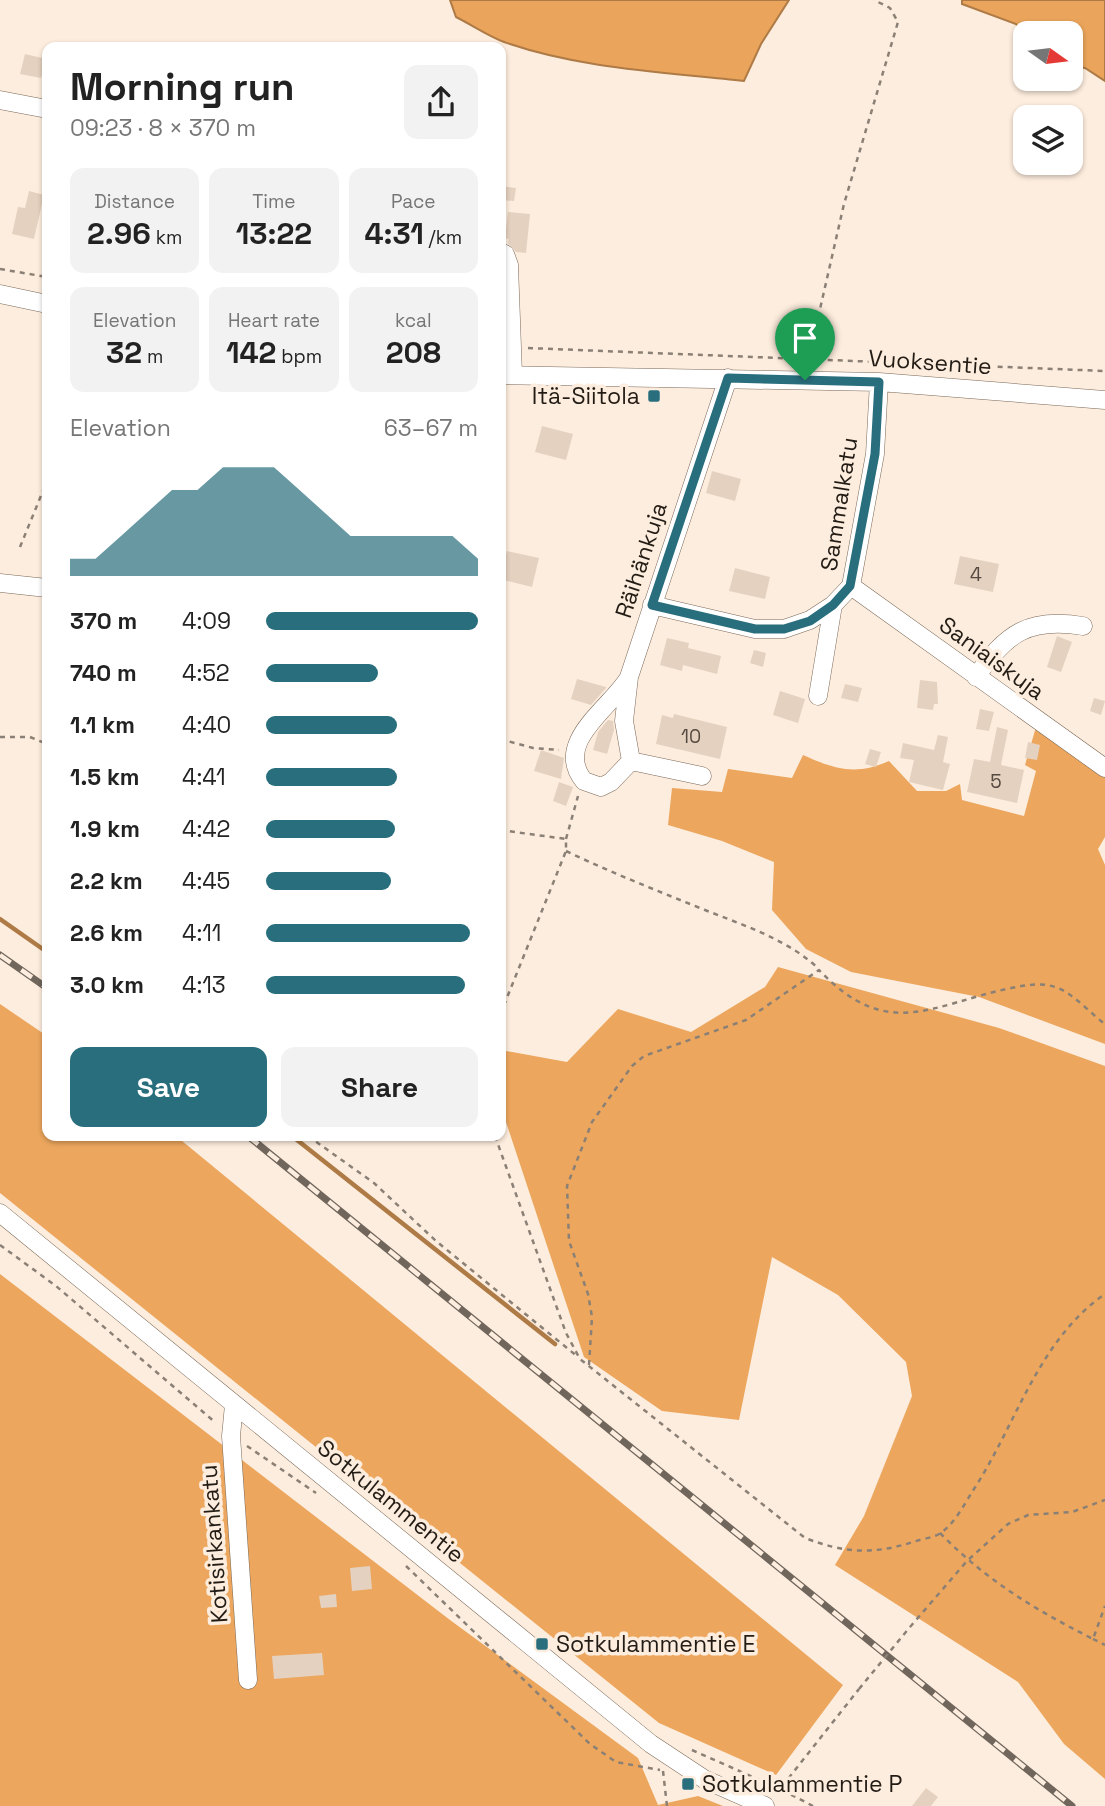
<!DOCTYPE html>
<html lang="en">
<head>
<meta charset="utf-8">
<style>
	:root { --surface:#fff; --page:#f2f2f2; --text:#222; --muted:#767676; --accent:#296e7d }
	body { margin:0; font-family:"Space Grotesk",sans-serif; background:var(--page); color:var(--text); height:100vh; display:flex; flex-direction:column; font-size:26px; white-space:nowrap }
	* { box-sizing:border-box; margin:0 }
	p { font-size:23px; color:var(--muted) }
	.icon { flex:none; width:38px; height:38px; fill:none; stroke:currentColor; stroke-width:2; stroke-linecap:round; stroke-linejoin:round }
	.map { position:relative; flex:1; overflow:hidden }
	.details { position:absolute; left:42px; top:42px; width:464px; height:1099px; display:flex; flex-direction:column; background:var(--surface); border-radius:14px; box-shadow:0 2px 5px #0004 }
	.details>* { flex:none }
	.needle { width:46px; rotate:104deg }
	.buttons { position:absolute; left:1013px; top:21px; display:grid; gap:14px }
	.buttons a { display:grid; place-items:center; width:70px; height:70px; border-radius:14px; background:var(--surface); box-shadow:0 2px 5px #0004; font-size:35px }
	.pin { position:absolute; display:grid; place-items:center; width:60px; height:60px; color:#fff; margin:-72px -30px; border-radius:50% 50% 50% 0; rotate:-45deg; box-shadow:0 0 7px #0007 }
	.pin .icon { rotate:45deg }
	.round { display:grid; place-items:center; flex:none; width:74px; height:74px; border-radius:14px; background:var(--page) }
	.overview { display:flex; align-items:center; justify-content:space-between; height:119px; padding:0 28px }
	h1 { font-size:38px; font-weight:600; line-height:52px }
	.stats { display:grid; grid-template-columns:repeat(3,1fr); gap:10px; height:119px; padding:7px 28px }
	.stats div { display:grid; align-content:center; border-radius:14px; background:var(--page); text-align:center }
	.stats b { font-size:30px; font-weight:600 }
	.stats small { font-size:19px; font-weight:400 }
	.stats p { font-size:19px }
	.chart { height:196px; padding:14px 28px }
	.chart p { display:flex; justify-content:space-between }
	.chart svg { width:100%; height:126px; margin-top:7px; fill:var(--accent); opacity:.7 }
	.primary-button { display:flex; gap:14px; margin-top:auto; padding:14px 28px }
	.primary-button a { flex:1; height:80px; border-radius:14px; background:var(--accent); color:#fff; font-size:28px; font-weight:600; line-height:80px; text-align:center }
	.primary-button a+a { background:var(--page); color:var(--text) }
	ul { padding:0 28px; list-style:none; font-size:23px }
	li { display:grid; grid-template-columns:112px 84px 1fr; align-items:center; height:52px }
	li i { height:18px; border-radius:9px; background:var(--accent) }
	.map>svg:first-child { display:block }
	.forest { fill:#eca65d }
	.water { fill:#eaa45b; stroke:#ae7b46; stroke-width:2 }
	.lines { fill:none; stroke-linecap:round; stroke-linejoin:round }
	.stream { stroke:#ae7b46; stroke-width:4.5 }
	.building { fill:#e5d1bf }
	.minor-casing { stroke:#7a6958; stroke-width:19 }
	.path { stroke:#8b8075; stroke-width:2.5; stroke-dasharray:5 5; stroke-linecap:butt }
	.minor { stroke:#fff; stroke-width:18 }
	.rail-casing { stroke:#70665c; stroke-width:7 }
	.rail { stroke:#fdedde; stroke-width:4.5; stroke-dasharray:13; stroke-linecap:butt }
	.path-bridge { stroke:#8b8075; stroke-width:2.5; stroke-dasharray:5 5; stroke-linecap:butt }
	.route-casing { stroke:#fff; stroke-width:14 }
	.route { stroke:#296e7d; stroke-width:9 }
	.poi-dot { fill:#296e7d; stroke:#fdedde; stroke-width:2.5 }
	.labels { text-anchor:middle; stroke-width:7; stroke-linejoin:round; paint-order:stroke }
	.number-label { font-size:19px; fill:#544940 }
	.street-label { font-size:23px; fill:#231c15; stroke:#fdedde }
	.poi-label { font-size:23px; fill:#231c15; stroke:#fdedde; text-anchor:start }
</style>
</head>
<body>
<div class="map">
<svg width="1105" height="1806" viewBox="0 0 1105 1806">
	<rect width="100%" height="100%" fill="#fdedde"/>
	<!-- forest -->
	<path class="forest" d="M 1036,727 L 1105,775 L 1105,837 L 1098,849 L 1105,865 L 1105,1044 L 979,997 L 851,972 L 806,949 L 772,910 L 774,862 L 722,841 L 668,825 L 672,788 L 722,792 L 728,769 L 792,778 L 803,755 C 834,769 856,776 889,761 L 917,791 L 946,791 L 960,784 L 962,800 L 1024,816 L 1036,771 L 1025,765 Z
		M 778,967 L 999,1028 L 1105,1066 L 1105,1779 L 1064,1744 L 1018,1682 L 835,1565 L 864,1516 L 912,1396 L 906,1362 L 838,1295 L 772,1257 L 739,1420 L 662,1411 L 584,1357 L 501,1107 L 501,1050 L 567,1062 L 618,1009 L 691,1032 L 765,987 Z
		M 0,1004 L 47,1036 L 47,1136 L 176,1136 L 843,1685 L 776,1775 L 659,1723 L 0,1193 Z
		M 0,1274 L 450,1620 L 638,1758 L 658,1805 L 698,1796 L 723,1806 L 0,1806 Z"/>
	<!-- water -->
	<path class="water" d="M 450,0 L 789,0 L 761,44 L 744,81 C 664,72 581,69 504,42 C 488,36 472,25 456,17 Z
		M 962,0 L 1105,0 L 1105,81 L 1085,68 L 1071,66 L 1071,33 L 1026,33 L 1025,36 L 1016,24 L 962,4 Z"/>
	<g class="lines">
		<!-- stream -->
		<path class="stream" d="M 0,919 L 47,952
			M 292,1136 L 555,1344"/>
	</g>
	<!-- building -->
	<path class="building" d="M 25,54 L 46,59 L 41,78 L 20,74 Z
		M 500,186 L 516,188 L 514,201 L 500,200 Z
		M 29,191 L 44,195 L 34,239 L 12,234 L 18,207 L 25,208 Z
		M 508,212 L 530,214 L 526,253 L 516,252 L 508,243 L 509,239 L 505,238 Z
		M 542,426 L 573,434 L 566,460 L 535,452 Z
		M 712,471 L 741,479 L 735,501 L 706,493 Z
		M 507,551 L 539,558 L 532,587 L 500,579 L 500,567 L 503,567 Z
		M 960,556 L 999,564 L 993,592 L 954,584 Z
		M 735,568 L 770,577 L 765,599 L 729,591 Z
		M 1057,636 L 1072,642 L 1061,672 L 1047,667 Z
		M 667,638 L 689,643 L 688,648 L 721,656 L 717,674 L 683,665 L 682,671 L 660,665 Z
		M 754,650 L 766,653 L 763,667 L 750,663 Z
		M 577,679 L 606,687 L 606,688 L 591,705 L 571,699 Z
		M 920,680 L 937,682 L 938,704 L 934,704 L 933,710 L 917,708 Z
		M 845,684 L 862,688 L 858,702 L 841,698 Z
		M 780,691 L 805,699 L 798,723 L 773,715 Z
		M 1094,698 L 1105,701 L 1101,715 L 1090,711 Z
		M 980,709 L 994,712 L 989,731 L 976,729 Z
		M 674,714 L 727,727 L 720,759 L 656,744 L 662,715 L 673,718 Z
		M 608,720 L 613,721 L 614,730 L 607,754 L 593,750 L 598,732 Z
		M 997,727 L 1008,730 L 1001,765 L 1024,770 L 1017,803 L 967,792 L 974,759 L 990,762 Z
		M 938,735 L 948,737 L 943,762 L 950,764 L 943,790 L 909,782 L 914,760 L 900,758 L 903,743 L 934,750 Z
		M 1028,742 L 1040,745 L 1037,760 L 1025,758 Z
		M 870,749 L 881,752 L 876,767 L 865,764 Z
		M 541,750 L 564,758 L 561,779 L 534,771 Z
		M 559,782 L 573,787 L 566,806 L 553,801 Z
		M 370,1566 L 372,1589 L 352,1591 L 350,1568 Z
		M 336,1594 L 337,1607 L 321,1608 L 319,1596 Z
		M 322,1653 L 324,1675 L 274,1679 L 272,1656 Z
		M 926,1788 L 938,1797 L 931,1806 L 912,1806 Z"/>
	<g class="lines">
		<!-- minor casing -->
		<g class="minor-casing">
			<path id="minor" d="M 0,100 L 47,109
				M 500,252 L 505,254 L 509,265 L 513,375
				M 0,294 L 47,304
				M 500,375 L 879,382 L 1105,400
				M 0,583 L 47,588
				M 851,586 L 1105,768
				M 652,605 L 755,629 L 784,629 L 810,620 L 833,605 L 851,586 L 875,454 L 879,382
				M 976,677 C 1006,633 1029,617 1083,626
				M 628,679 C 609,709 553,743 584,781 L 601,787 L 611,782 L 631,761
				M 818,696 L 833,605
				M 631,761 L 624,721 L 629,677 L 728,378
				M 631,761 L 702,776
				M 0,1213 L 651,1744 L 704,1779 L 765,1806
				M 234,1405 L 231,1436 L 248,1680"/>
		</g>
		<!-- path -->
		<path class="path" d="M 0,269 L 47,277
			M 528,348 L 1105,371
			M 807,366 L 844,204 L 898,22 L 890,8 L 874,0
			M 20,547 L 47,481
			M 0,737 L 30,737 L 47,744
			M 500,739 L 533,748 L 559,750
			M 500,830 L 566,839 L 566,851 L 500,1015
			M 566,839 L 578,796
			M 566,851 C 612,873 658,891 705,910 C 745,926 787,939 819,969
			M 308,1136 L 374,1183 L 436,1241 L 578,1357
			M 495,1136 L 566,1333 L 580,1359 L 805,1538 C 845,1553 872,1555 913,1542 C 921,1539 932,1538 939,1534 C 953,1526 964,1505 972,1492 C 1016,1426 1037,1341 1105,1294
			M 0,1245 L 56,1286 L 216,1423
			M 589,1365 L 592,1317 L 588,1294 L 569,1241 L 567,1186 L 592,1122 L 632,1066 L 644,1056 L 746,1020 L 819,970 C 888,1042 930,1005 1011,988 C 1027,985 1043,982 1058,988 C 1075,995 1091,1014 1105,1024
			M 247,1446 L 316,1493
			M 940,1533 C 987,1581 1034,1609 1093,1639 L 1105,1606
			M 406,1566 L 590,1744 L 616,1762 L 660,1770
			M 910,1627 L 967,1561 L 1008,1524 L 1028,1515 L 1072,1512 L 1105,1500
			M 1093,1639 L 1105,1645
			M 692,1750 L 780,1789 L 859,1689
			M 663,1771 L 667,1806
			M 782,1790 L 813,1806"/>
		<!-- minor -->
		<use href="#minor" class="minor"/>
		<!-- rail casing -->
		<g class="rail-casing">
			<path id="rail" d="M 0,955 L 47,988
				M 248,1136 L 1072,1806"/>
		</g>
		<!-- rail -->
		<use href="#rail" class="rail"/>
		<!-- path-bridge -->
		<path class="path-bridge" d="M 859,1689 L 910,1627"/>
	</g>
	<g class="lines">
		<!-- route casing -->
		<g class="route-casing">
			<path id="route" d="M 728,378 L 879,382 L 875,454 L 850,586 L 833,605 L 810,621 L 784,629 L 755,629 L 652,605 Z"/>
		</g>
		<!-- route -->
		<use href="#route" class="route"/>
	</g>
	<!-- markers -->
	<g class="poi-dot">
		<rect x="647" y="389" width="14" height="14" rx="3.5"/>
		<rect x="535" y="1637" width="14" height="14" rx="3.5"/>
		<rect x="681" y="1777" width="14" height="14" rx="3.5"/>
	</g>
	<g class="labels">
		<!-- number labels -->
		<g class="number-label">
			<text x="976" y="581">4</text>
			<text x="691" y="743">10</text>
			<text x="996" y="788">5</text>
		</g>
		<!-- street labels -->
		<g class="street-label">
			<text transform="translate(930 362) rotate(4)" y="8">Vuoksentie</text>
			<text transform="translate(839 504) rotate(-81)" y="8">Sammalkatu</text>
			<text transform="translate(641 560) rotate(-72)" y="8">Räihänkuja</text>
			<text transform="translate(992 658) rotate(36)" y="8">Saniaiskuja</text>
			<text transform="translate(391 1501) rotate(39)" y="8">Sotkulammentie</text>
			<text transform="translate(214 1544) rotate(-94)" y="8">Kotisirkankatu</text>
		</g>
		<!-- poi labels -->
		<g class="poi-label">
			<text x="640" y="404" text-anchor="end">Itä-Siitola</text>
			<text x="556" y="1652">Sotkulammentie E</text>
			<text x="702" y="1792">Sotkulammentie P</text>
		</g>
	</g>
</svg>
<div class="buttons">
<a><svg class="needle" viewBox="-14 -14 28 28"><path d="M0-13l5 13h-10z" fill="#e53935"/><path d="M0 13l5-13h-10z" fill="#767676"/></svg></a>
<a><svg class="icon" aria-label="layers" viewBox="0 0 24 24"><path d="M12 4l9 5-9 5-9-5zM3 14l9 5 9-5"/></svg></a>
</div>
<div class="pin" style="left:805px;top:380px;background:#1e9e55"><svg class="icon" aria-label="arrive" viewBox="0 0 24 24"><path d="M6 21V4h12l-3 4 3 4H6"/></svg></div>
<section class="details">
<div class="overview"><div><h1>Morning run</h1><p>09:23 · 8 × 370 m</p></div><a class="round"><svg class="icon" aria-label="share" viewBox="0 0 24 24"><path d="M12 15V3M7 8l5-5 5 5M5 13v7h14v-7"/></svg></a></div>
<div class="stats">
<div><p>Distance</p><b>2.96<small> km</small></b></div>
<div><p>Time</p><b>13:22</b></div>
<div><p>Pace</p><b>4:31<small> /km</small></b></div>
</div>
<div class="stats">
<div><p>Elevation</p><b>32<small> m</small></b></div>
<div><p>Heart rate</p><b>142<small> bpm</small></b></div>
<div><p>kcal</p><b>208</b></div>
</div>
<div class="chart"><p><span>Elevation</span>63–67 m</p>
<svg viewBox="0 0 160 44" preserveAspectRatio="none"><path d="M0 44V38L10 38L20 30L30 22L40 14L50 14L60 6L70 6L80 6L90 14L100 22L110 30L120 30L130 30L140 30L150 30L160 38V44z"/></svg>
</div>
<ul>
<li><b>370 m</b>4:09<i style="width:100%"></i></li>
<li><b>740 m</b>4:52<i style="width:53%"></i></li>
<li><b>1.1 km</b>4:40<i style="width:62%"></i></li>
<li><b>1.5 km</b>4:41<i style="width:62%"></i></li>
<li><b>1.9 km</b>4:42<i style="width:61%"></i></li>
<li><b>2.2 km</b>4:45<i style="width:59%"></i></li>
<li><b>2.6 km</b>4:11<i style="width:96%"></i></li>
<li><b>3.0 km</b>4:13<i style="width:94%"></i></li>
</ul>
<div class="primary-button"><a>Save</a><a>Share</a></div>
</section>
</div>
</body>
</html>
